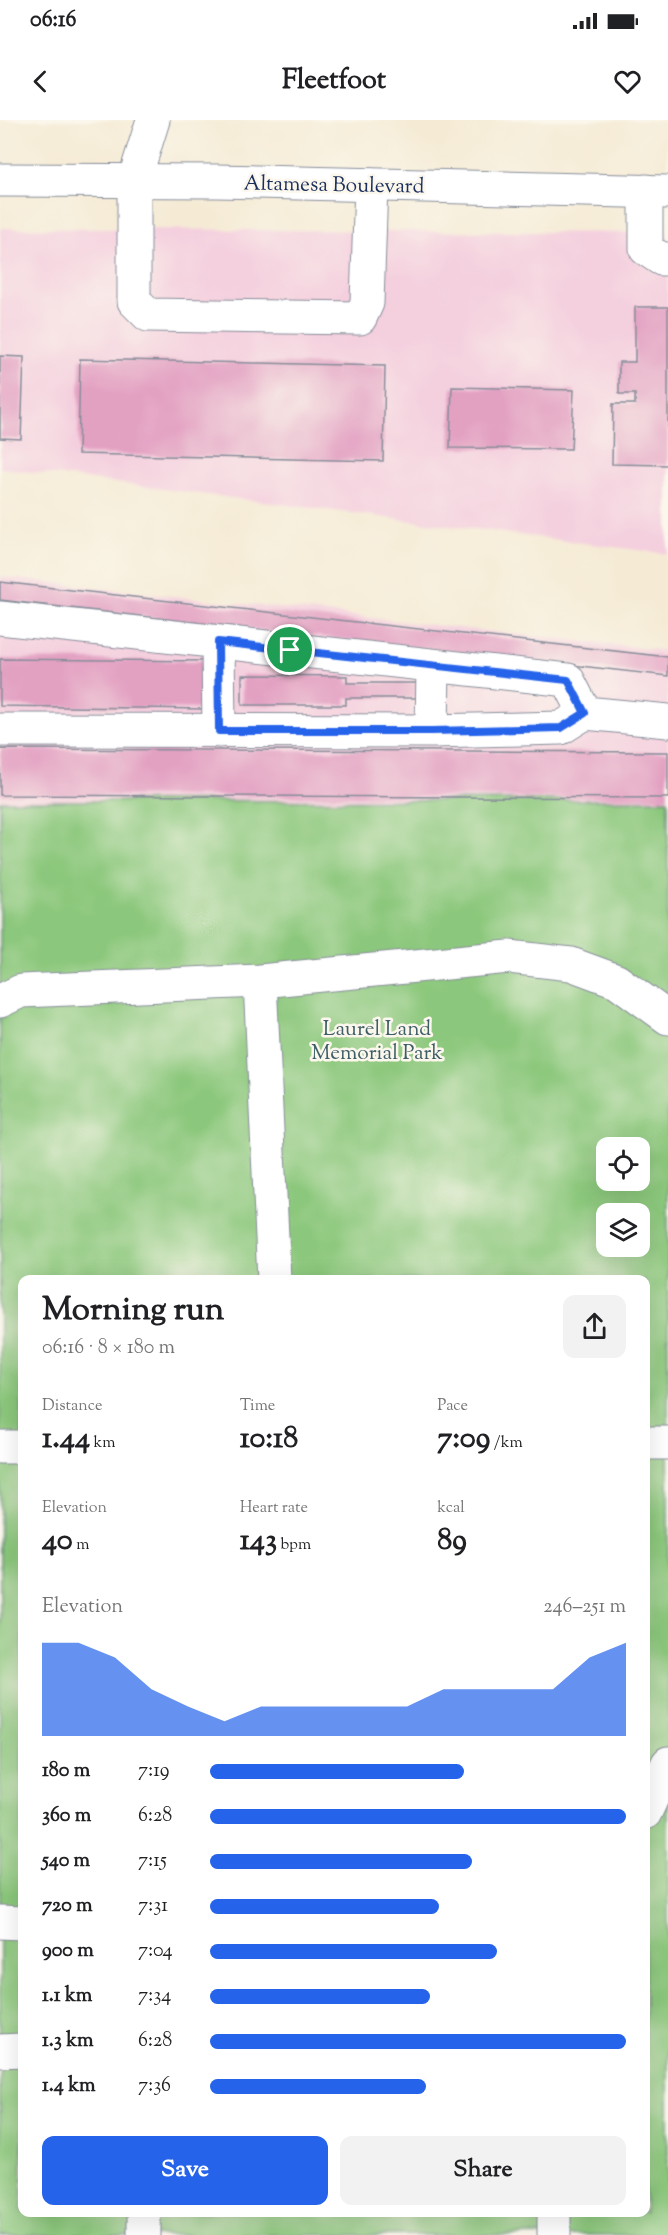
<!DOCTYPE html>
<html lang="en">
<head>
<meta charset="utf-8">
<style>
	:root { --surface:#fff; --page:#f2f2f2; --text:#202124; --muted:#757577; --accent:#2563eb }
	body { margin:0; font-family:"Sorts Mill Goudy",serif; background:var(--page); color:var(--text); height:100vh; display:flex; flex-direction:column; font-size:22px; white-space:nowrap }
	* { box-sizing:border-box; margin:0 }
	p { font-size:20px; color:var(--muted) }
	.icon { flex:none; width:33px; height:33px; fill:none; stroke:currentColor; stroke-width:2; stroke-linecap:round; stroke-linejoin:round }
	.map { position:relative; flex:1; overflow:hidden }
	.details { position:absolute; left:18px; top:1155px; width:632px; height:942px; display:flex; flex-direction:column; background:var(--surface); border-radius:12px; box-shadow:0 6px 24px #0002 }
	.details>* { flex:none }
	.controls { position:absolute; left:596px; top:1017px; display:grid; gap:12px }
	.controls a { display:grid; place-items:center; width:54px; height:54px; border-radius:12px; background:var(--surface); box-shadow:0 6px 24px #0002; font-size:30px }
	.pin { position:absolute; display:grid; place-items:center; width:51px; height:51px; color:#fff; margin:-26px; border:3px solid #fff; border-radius:50%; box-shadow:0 2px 6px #0007 }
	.round { display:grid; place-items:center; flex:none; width:63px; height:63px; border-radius:12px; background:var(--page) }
	.summary { display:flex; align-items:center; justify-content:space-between; height:102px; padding:0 24px }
	h1 { font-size:33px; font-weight:700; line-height:45px }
	.figures { display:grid; grid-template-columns:repeat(3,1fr); gap:9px; height:102px; padding:6px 24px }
	.figures div { display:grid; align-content:center }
	.figures b { font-size:30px; font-weight:700 }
	.figures small { font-size:16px; font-weight:400 }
	.figures p { font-size:16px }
	.chart { height:168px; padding:12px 24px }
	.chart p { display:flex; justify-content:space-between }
	.chart svg { width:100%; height:108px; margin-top:6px; fill:var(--accent); opacity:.7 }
	.cta { display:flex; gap:12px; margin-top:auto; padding:12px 24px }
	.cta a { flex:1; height:69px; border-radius:12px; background:var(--accent); color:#fff; font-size:24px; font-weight:700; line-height:69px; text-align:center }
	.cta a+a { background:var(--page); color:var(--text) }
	ul { padding:0 24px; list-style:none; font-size:20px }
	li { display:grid; grid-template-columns:96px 72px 1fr; align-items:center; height:45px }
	li i { height:15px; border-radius:8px; background:var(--accent) }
	.status { display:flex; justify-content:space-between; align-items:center; height:42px; padding:0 30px; background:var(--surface); direction:ltr }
	.status svg { height:16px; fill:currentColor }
	header { display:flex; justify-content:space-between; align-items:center; height:78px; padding:0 24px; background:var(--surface); font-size:27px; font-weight:700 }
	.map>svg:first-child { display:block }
	.built { fill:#f4cfde }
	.green { fill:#8bc77c; stroke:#537b6d; stroke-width:1.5; fill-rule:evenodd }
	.building { fill:#e3a1c2 }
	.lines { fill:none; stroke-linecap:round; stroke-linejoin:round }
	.minor-casing { stroke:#888d9a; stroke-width:35 }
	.major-casing { stroke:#888d9a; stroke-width:35 }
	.minor { stroke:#fff; stroke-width:33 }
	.major { stroke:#fff; stroke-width:33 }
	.route-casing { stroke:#fff; stroke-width:12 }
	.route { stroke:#2563eb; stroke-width:8 }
	.labels { text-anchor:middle; stroke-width:5; stroke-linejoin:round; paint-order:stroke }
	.street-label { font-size:21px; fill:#1b2f5e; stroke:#fbf7ec }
	.park-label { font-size:21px; fill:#3d5d67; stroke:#fbf7ec }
</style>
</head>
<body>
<div class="status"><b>06:16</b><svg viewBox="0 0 49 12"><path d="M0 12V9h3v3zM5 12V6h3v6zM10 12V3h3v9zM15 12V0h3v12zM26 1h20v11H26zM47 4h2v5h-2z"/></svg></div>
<header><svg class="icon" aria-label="back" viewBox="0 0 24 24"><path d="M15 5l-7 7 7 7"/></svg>Fleetfoot<svg class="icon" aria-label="heart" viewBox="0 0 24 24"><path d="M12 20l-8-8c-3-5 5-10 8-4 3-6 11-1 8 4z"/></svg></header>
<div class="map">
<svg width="668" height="2115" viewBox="0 0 668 2115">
	<rect width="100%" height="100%" fill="#fbf7ec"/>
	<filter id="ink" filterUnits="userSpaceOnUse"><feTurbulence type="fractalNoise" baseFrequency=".0167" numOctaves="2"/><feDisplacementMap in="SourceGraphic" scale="12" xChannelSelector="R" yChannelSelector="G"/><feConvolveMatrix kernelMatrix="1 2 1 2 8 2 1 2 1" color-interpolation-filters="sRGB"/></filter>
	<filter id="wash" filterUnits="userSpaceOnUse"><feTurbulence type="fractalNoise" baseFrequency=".008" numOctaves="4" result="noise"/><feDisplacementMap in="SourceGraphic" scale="24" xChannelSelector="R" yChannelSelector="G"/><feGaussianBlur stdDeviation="1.35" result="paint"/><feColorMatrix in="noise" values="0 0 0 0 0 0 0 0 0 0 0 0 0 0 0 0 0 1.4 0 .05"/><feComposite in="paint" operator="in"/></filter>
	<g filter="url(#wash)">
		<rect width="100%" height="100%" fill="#f5ebd5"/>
		<!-- built -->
		<path class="built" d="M 0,108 L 668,113 L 668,434 L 0,348 Z
			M 0,457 L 668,531 L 668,680 L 0,681 Z"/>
		<!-- green -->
		<path class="green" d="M 668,680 L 668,2115 L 0,2115 L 0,681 ZM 606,1028 L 639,1028 L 639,1060 L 606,1060 ZM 606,1094 L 639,1094 L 639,1126 L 606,1126 ZM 22,1160 L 645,1160 L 645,2092 L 22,2092 Z"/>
		<g id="blocks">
			<!-- building -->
			<path class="building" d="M 635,187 L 668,187 L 668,345 L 612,344 L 613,284 L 635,284 L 635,274 L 619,274 L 619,242 L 635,242 Z
				M 0,236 L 24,237 L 21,319 L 0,318 Z
				M 80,239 L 385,246 L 383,341 L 78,334 Z
				M 452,267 L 574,270 L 571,329 L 450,328 Z
				M 0,462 L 668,537 L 668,556 L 0,480 Z
				M 0,539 L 205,541 L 205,589 L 0,586 Z
				M 242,555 L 347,556 L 347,563 L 420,563 L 419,578 L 346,578 L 346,585 L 242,585 Z
				M 0,629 L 668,632 L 668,678 L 0,675 Z"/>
		</g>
	</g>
	<g filter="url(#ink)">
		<use href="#blocks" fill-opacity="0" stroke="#888d9a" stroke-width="1.5"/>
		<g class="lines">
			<!-- minor casing -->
			<g class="minor-casing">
				<path id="minor" d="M 134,61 L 134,181 L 148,195 L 360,198 L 367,183 L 371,65
					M 646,71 L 646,129 L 661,139 L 668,139
					M 0,498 L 568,560 L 585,593
					M 218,522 L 219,611
					M 0,610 L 432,611 L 561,608 L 585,593 L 668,601
					M 432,611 L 433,546
					M 260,861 L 274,1160
					M 0,881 L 21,871 L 260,861 L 509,837 L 571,844 L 617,861 L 668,898
					M 645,1323 L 668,1323
					M 0,1327 L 22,1327
					M 645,1693 L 668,1643
					M 0,1802 L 22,1803
					M 0,1931 L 22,1930
					M 144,2115 L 144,2092
					M 554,2115 L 554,2092"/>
			</g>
			<!-- major casing -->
			<g class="major-casing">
				<path id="major" d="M 0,60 L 217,61 L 668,72
					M 134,61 L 153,0"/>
			</g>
			<!-- minor -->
			<use href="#minor" class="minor"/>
			<!-- major -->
			<use href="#major" class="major"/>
		</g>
	</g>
	<g class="lines" filter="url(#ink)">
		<!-- route casing -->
		<g class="route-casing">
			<path id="route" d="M 218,522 L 568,560 L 585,593 L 561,608 L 432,611 L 219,611 Z"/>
		</g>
		<!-- route -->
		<use href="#route" class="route"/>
	</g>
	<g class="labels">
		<!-- street labels -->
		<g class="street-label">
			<text transform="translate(334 64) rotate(1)" y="7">Altamesa Boulevard</text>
		</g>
		<!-- park labels -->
		<g class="park-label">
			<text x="377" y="915">Laurel Land<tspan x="377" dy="24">Memorial Park</tspan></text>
		</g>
	</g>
</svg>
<div class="controls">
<a><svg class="icon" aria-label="locate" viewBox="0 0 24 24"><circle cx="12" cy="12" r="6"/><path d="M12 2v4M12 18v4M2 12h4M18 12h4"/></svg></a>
<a><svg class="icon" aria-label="layers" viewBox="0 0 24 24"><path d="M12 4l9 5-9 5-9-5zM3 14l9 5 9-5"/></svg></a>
</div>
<div class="pin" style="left:290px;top:530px;background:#1e9e55"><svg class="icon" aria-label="arrive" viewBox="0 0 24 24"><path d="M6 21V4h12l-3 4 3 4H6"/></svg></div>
<section class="details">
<div class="summary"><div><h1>Morning run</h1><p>06:16 · 8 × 180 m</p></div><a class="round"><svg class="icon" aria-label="share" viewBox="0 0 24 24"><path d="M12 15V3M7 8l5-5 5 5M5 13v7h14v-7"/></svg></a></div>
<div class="figures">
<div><p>Distance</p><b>1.44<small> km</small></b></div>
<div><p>Time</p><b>10:18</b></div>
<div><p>Pace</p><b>7:09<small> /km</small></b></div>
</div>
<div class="figures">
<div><p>Elevation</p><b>40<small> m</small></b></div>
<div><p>Heart rate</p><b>143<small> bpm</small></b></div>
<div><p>kcal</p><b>89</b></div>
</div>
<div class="chart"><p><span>Elevation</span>246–251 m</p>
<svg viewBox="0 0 160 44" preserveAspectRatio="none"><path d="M0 44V6L10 6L20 12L30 25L40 32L50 38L60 32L70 32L80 32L90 32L100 32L110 25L120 25L130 25L140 25L150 12L160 6V44z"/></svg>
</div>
<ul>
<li><b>180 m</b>7:19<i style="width:61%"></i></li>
<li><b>360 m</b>6:28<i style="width:100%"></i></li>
<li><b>540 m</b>7:15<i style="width:63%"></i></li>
<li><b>720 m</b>7:31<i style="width:55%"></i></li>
<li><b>900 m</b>7:04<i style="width:69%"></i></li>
<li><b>1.1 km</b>7:34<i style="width:53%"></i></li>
<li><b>1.3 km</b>6:28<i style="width:100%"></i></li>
<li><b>1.4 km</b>7:36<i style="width:52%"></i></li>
</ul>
<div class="cta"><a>Save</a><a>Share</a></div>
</section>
</div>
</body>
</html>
